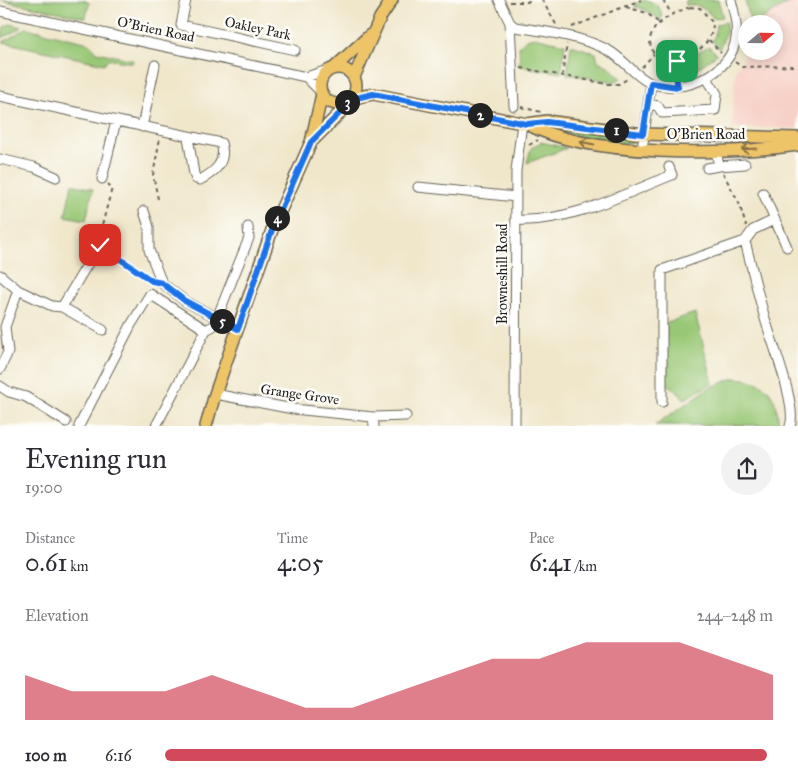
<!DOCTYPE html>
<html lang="en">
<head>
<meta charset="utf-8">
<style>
	:root { --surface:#fff; --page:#f2f2f3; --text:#2b2b33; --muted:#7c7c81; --accent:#d1495b }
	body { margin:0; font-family:"IM FELL Great Primer",serif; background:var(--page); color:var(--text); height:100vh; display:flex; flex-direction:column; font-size:19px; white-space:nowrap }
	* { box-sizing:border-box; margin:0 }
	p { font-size:16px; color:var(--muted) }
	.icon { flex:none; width:28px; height:28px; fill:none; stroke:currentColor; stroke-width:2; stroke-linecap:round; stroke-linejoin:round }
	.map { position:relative; height:426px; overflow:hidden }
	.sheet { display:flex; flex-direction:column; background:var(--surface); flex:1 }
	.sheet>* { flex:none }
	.needle { width:32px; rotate:70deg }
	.fabs { position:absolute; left:738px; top:15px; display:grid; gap:10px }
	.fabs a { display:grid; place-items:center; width:45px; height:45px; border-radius:50%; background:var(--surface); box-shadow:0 2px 12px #0003; font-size:25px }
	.pin { position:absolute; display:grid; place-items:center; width:42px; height:42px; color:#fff; margin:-21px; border-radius:10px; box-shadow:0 2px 8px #0006 }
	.km { position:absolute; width:25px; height:25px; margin:-12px; border-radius:50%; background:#222; color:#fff; font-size:14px; line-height:25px; text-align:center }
	.round { display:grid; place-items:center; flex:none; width:52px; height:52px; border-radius:26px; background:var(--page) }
	.headline { display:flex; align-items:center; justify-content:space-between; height:85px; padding:0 25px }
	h1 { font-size:28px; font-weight:600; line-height:38px }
	.stats { display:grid; grid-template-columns:repeat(3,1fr); gap:8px; height:85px; padding:5px 25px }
	.stats div { display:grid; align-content:center }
	.stats b { font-size:25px; font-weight:600 }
	.stats small { font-size:14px; font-weight:400 }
	.stats p { font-size:14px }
	.chart { height:140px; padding:10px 25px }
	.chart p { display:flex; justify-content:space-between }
	.chart svg { width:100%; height:90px; margin-top:5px; fill:var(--accent); opacity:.7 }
	ul { padding:0 25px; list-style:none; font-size:16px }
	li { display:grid; grid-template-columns:80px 60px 1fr; align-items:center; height:38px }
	li i { height:12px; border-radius:6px; background:var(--accent) }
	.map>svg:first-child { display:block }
	.built { fill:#f7d1c7 }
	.green { fill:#98c775; stroke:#5a7248 }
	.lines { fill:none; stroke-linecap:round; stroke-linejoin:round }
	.minor-casing { stroke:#666359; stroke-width:11 }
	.major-casing { stroke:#666359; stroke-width:14 }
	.path { stroke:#666359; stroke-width:2; stroke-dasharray:4 4; stroke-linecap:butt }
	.minor { stroke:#fff; stroke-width:9 }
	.major { stroke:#eec469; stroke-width:11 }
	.oneway { stroke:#857042 }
	.route-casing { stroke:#fff; stroke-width:10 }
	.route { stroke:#1a73e8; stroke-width:6 }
	.labels { text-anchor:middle; stroke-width:5; stroke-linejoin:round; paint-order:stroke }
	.street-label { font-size:14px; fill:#1c1c1c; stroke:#fdfcf7 }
</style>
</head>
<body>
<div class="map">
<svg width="798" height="426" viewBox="0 0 798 426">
	<rect width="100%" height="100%" fill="#fdfcf7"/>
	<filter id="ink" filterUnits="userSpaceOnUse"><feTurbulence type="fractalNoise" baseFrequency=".02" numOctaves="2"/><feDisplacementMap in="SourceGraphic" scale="10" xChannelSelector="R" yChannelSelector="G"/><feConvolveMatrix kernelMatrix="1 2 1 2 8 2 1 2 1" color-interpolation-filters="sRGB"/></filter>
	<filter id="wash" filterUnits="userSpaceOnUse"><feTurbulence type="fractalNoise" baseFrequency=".0096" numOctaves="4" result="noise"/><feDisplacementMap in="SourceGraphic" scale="20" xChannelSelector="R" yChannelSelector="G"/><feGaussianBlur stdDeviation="1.12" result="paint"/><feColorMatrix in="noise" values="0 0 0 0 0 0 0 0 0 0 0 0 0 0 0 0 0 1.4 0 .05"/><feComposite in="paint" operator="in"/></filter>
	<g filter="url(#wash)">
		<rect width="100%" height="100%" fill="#f0e7cb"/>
		<!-- built -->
		<path class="built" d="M 793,0 L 798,0 L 798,128 L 732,128 L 735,72 L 747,51 L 774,51 L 774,24 L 754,24 Z"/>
		<!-- green -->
		<path class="green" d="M 0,0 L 84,0 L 89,3 L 86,18 Z
			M 645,0 C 655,2 664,9 661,20 L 641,8 L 635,7 L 635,4 Z
			M 686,0 L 718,0 L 723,17 L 713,18 C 707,9 697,4 686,5 Z
			M 745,0 L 793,0 L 754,24 L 751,24 Z
			M 726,22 L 726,33 L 719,49 L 712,41 L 715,35 L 716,24 Z
			M 10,24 L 22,27 L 2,38 L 4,27 Z
			M 26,28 L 89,43 L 97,52 L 133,60 L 132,63 L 108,59 L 104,64 L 3,42 Z
			M 534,37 L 565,44 L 561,73 L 520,66 L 519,46 L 526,39 Z
			M 571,45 L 596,53 L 598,61 L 608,66 L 621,78 L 614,82 L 567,74 Z
			M 709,46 L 717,54 L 701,66 L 679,75 L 676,64 Z
			M 552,125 L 636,136 L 634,141 L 629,144 L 551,132 Z
			M 541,142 L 567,148 L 527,163 L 531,148 Z
			M 72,184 L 93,189 L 86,220 L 65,216 Z
			M 695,313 L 713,383 L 685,399 L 665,382 L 666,323 Z
			M 734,378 C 768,380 776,393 779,425 L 655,425 L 709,388 Z"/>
	</g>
	<g filter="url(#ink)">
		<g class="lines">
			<!-- minor casing -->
			<g class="minor-casing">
				<path id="minor" d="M 186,0 L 181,25 L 295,50
					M 499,0 L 510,23 L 514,106
					M 0,11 L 306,77 L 328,70
					M 510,23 L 515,27 C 543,31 587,37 611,52 C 625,61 638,79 653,84 C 685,94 731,74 736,38 C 738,26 734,11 731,0
					M 306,77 L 321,92
					M 0,96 L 221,143 C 227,162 215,172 200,180 L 196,179 L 194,174 L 188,137
					M 648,104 L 658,106 L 662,113 L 715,110 L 717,94 L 706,77
					M 142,127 L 155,65
					M 642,150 L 651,83
					M 716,151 L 719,166 L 745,164
					M 0,159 L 34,167 L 56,177
					M 707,168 L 719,166
					M 102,179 L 116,121
					M 418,187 L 516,197
					M 763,193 L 787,247
					M 144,211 L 149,227 L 149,250 L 162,283 L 185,301 L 238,329
					M 516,220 C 569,223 624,194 672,175 L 669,167
					M 745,241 C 751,265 757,290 764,315 C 770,338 798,406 790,426
					M 0,275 L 18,290 L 52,306 L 62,307 L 103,330
					M 62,307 L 93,255
					M 217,318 L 249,238 L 248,227
					M 0,369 L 8,352 L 5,327 L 18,290
					M 0,386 L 9,392 L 26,397 L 66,422
					M 215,394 L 293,409 L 373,417 L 374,426
					M 662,402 L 662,270 L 745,241 L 753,230 L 774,220
					M 373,417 L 406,416
					M 79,426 L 131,325 L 150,294 L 206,330
					M 156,426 L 206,330 L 222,321
					M 515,426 L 516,171 L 522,123"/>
			</g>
			<!-- major casing -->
			<g class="major-casing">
				<path id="major" d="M320 86a18 18 0 1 1 36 0a18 18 0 1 1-36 0Z
					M 334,68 L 370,35
					M 354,77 L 380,18 L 392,0
					M 350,99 L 373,94 L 527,124 C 590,158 727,155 798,145
					M 527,124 L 547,121 L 643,134 L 798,138
					M 311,142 L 339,114 L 348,100
					M 206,426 L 215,394 L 272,230 L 311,142 L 322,94"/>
			</g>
			<!-- path -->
			<path class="path" d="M 542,0 L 557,26
				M 663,0 L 671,13
				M 510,2 L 527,2 L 531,0
				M 626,7 L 647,13 L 659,23
				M 690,7 L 700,8 L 713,23 C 713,42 696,55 678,60 C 672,62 664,60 658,59 C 635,32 667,15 690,7 Z
				M 572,27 L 641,0
				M 709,40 L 721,53
				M 673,61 L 676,78
				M 735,62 L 742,67 L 793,66
				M 642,67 L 654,54
				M 521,68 L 608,84 L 619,84 L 629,78
				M 562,76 L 567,44
				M 521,107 L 541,112
				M 529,145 L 538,140
				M 723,173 L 739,203 L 746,226
				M 158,199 L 153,175 L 160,138
				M 98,244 L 151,280
				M 96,248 L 112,188 L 108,184"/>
			<!-- minor -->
			<use href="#minor" class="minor"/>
			<!-- major -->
			<use href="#major" class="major"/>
		</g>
		<!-- one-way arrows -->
		<defs><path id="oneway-shaft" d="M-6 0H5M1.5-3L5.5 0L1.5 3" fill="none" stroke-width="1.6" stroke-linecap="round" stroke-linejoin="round" transform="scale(1.25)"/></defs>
		<g class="oneway">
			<use href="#oneway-shaft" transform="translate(587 143) rotate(-168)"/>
			<use href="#oneway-shaft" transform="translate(749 149) rotate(177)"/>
		</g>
	</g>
	<g class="lines" filter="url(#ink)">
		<!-- route casing -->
		<g class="route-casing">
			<path id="route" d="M 100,245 L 152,281 L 162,283 L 185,301 L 238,329 L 272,230 L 311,142 L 339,114 L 348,100 L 373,94 L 527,124 L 547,122 L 643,134 L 651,83 L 678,87 L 673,61 L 677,61"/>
		</g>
		<!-- route -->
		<use href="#route" class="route"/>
	</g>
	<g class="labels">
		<!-- street labels -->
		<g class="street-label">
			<text transform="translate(258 28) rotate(12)" y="5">Oakley Park</text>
			<text transform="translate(156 29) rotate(12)" y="5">O'Brien Road</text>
			<text x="706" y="139">O'Brien Road</text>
			<text transform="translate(502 274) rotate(-90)" y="5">Browneshill Road</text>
			<text transform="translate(300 394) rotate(8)" y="5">Grange Grove</text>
		</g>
	</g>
</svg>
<div class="fabs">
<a><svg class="needle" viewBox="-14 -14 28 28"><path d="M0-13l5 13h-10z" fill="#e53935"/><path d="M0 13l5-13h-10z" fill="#7c7c81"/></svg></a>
</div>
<div class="pin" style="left:677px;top:61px;background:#1e9e55"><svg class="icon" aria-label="arrive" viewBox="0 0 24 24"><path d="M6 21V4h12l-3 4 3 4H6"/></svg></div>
<div class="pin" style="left:100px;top:245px;background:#d93025"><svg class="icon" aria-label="check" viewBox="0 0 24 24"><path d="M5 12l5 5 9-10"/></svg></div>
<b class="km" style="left:616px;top:130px">1</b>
<b class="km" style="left:480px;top:115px">2</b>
<b class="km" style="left:347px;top:102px">3</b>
<b class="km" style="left:277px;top:218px">4</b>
<b class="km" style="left:222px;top:321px">5</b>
</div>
<section class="sheet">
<div class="headline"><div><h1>Evening run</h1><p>19:00</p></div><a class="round"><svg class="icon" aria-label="share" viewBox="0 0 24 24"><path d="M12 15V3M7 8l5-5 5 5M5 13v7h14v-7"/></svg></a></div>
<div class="stats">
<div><p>Distance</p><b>0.61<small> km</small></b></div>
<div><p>Time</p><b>4:05</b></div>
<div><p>Pace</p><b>6:41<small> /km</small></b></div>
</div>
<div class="chart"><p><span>Elevation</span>244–248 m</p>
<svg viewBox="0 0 160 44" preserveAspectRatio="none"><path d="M0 44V22L10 30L20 30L30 30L40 22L50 30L60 38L70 38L80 30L90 22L100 14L110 14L120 6L130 6L140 6L150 14L160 22V44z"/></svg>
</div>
<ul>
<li><b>100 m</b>6:16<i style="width:99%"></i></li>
</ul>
</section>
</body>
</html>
